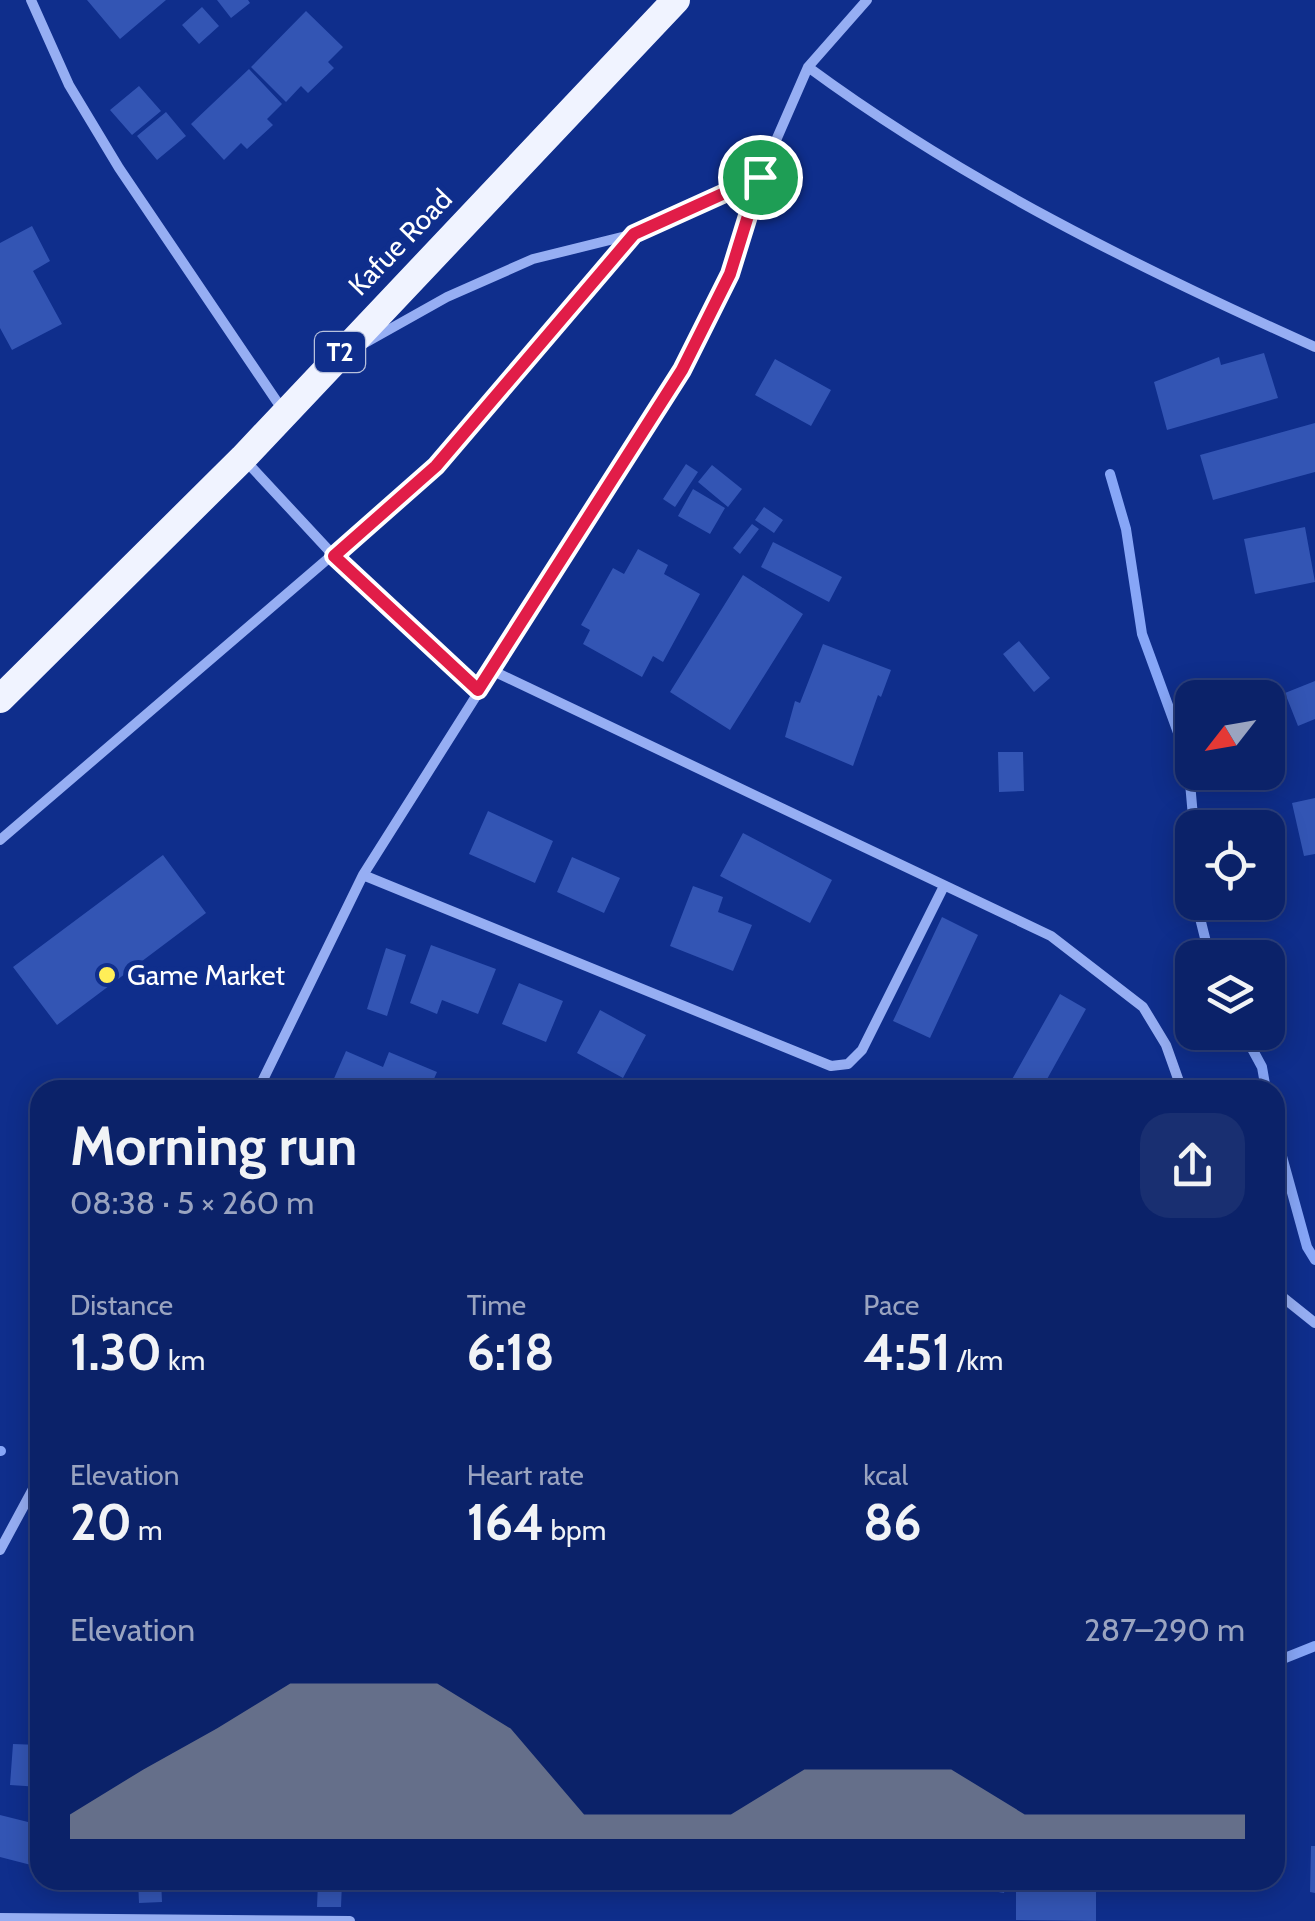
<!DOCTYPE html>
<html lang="en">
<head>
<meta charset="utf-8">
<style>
	:root { --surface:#0b2269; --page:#192f71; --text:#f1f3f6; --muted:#9aa4c0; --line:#2b3f7d; --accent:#8c9099 }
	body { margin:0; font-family:Cabin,sans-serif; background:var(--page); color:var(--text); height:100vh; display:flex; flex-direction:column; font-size:38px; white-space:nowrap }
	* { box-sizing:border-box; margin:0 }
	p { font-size:32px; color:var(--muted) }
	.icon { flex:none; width:55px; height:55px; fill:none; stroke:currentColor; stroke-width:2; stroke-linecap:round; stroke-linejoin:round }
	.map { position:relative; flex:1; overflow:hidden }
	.drawer { position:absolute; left:30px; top:1080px; width:1255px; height:810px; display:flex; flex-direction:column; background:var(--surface); border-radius:30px; box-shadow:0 5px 25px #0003,0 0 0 2px var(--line) }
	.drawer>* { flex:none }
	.needle { width:65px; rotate:239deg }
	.tools { position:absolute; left:1175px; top:680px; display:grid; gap:20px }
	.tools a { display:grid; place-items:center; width:110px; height:110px; border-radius:20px; background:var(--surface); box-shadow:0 5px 25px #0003,0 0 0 2px var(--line); font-size:50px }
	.pin { position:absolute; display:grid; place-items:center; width:85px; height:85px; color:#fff; margin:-42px; border:5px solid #fff; border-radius:50%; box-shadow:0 2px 10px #0007 }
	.round { display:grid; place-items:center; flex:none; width:105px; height:105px; border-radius:30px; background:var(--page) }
	.overview { display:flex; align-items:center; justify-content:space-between; height:170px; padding:0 40px }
	h1 { font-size:55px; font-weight:700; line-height:75px }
	.stats { display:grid; grid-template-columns:repeat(3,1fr); gap:15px; height:170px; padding:10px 40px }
	.stats div { display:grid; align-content:center }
	.stats b { font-size:50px; font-weight:700 }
	.stats small { font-size:28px; font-weight:400 }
	.stats p { font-size:28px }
	.chart { height:280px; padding:20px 40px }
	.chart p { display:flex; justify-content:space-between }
	.chart svg { width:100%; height:180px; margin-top:10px; fill:var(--accent); opacity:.7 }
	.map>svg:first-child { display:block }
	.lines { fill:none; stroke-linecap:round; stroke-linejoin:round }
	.stream { stroke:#87a6f7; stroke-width:10 }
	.building { fill:#3355b4 }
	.minor { stroke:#96aef3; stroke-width:10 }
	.trunk { stroke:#f0f3ff; stroke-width:28 }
	.route-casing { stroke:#fff; stroke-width:20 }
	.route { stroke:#e11d48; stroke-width:12 }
	.poi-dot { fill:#ffee57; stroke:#0f2e8c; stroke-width:4 }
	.labels { text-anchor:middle; stroke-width:10; stroke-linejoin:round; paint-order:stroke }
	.shield { fill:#0f2e8c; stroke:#b7c0dc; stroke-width:2.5 }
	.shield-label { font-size:25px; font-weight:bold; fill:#fff }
	.street-label { font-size:28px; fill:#fff; stroke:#0f2e8c }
	.poi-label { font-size:28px; fill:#fff; stroke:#0f2e8c; text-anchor:start }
</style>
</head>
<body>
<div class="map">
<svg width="1315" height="1921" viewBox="0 0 1315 1921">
	<rect width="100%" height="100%" fill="#0f2e8c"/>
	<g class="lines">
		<!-- stream -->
		<path class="stream" d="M 1110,474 L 1126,529 L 1142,634 L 1188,760 L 1194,828
			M 1196,902 L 1210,958
			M 1243,1032 L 1262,1067 L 1266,1090
			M 1275,1131 L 1307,1247 L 1315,1260
			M 0,1451 L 1,1451
			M 1275,1662 L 1315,1646"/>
	</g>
	<!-- building -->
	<path class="building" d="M 87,0 L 166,0 L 120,39 Z
		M 217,0 L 248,0 L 250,3 L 231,18 Z
		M 202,7 L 219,26 L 199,44 L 182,25 Z
		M 306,11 L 343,47 L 328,62 L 334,68 L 308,93 L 301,86 L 286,102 L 251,67 Z
		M 249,69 L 282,104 L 267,119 L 273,125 L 247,149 L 241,143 L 224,160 L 191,124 Z
		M 139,86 L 161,111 L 132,135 L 110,110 Z
		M 166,112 L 186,136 L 157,160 L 137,136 Z
		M 32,226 L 50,261 L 33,271 L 62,324 L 12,350 L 0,328 L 0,243 Z
		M 1264,353 L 1278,398 L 1167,430 L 1154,382 L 1219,357 L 1221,365 Z
		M 775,359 L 831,390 L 811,426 L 755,395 Z
		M 1315,423 L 1315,472 L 1213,500 L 1200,455 Z
		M 686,464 L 698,472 L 675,507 L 663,499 Z
		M 712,465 L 742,489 L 728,507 L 698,482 Z
		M 693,489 L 725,508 L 710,534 L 678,516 Z
		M 764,507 L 783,520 L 774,533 L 755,520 Z
		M 752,524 L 759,529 L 740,554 L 733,548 Z
		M 1305,527 L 1315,582 L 1255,594 L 1244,539 Z
		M 773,542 L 842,577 L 829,602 L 761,567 Z
		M 638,549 L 668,565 L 664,574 L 700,594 L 663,662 L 653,656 L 642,677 L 583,644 L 590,630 L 581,625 L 613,568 L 624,574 Z
		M 743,575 L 803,614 L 730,730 L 670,692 Z
		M 1019,641 L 1050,678 L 1034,692 L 1003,654 Z
		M 823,644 L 891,670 L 881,697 L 878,695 L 853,766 L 785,737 L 795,701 L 800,703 Z
		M 1315,681 L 1315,719 L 1298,726 L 1285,693 Z
		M 998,752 L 1023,752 L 1024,791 L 999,792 Z
		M 1315,798 L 1315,854 L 1304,856 L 1292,803 Z
		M 488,811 L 553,841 L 535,883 L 469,854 Z
		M 743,833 L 832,880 L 810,923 L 720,876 Z
		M 163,855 L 206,913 L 57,1025 L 13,967 Z
		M 572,857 L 620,878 L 604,913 L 557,892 Z
		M 693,886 L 723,897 L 718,912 L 752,925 L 733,971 L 670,946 Z
		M 942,917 L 978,935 L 930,1038 L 893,1021 Z
		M 431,945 L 496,969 L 478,1014 L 442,1000 L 437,1014 L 410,1003 Z
		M 386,948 L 406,955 L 387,1016 L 367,1009 Z
		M 519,983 L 563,1001 L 546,1042 L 502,1024 Z
		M 1060,994 L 1086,1009 L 1041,1090 L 1006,1090 Z
		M 600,1010 L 646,1035 L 623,1078 L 577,1053 Z
		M 346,1051 L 383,1067 L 389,1052 L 437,1072 L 429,1090 L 329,1090 Z
		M 792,1079 L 841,1080 L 841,1090 L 792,1090 Z
		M 13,1744 L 40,1745 L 40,1787 L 10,1785 Z
		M 0,1815 L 40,1825 L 31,1865 L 0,1857 Z
		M 1311,1846 L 1315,1846 L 1315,1893 L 1310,1892 Z
		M 138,1880 L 161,1880 L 162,1902 L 139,1903 Z
		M 230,1880 L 263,1880 L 262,1888 Z
		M 982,1880 L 1007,1880 L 1004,1893 L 981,1889 Z
		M 318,1881 L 342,1882 L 341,1907 L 317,1907 Z
		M 1016,1890 L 1096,1891 L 1096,1921 L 1016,1920 Z"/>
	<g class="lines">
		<!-- minor -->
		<path class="minor" d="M 31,0 L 69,85 L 119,168 L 284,412
			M 808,67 C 964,182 1139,268 1315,347
			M 365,343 L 447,297 L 533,259 L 634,234 L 760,177
			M 244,459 L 334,556 L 478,690
			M 491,670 L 1051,936 L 1143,1007 L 1166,1045 L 1182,1090
			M 0,840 L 436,466 L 634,234
			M 363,875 L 831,1066 L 848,1064 L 862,1050 L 943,888
			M 258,1090 L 363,875 L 682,370 L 730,274 L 760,177 L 808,67 L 867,0
			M 1275,1291 L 1315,1323
			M 0,1550 L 40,1476
			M 0,1918 L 350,1921"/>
		<!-- trunk -->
		<path class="trunk" d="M 0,699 L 243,458 L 676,0"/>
	</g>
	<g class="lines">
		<!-- route casing -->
		<g class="route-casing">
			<path id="route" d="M 760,177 L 730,274 L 682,370 L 478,690 L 334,556 L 436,466 L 634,234 Z"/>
		</g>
		<!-- route -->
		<use href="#route" class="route"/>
	</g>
	<!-- markers -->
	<circle class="poi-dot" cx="107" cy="975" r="10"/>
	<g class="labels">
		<!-- shield labels -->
		<rect class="shield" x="315" y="332" width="50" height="40" rx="8"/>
		<g class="shield-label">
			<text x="340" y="361">T2</text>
		</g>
		<!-- street labels -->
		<g class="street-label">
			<text transform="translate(400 242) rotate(-46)" y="10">Kafue Road</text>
		</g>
		<!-- poi labels -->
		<g class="poi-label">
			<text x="127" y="985">Game Market</text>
		</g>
	</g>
</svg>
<div class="tools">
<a><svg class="needle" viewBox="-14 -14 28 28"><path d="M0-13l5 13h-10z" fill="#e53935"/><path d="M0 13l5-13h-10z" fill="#9aa4c0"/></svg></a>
<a><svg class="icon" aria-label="locate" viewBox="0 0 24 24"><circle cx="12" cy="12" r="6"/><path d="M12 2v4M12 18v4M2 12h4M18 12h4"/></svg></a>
<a><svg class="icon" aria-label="layers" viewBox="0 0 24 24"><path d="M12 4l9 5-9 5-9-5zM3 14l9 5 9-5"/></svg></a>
</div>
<div class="pin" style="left:760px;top:177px;background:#1e9e55"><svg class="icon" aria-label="arrive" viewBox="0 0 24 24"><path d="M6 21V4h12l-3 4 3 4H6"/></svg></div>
<section class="drawer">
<div class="overview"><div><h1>Morning run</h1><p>08:38 · 5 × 260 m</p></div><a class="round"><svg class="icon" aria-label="share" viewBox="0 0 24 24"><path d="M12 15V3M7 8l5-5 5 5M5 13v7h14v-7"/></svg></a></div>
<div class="stats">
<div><p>Distance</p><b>1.30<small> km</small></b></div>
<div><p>Time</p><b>6:18</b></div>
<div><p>Pace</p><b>4:51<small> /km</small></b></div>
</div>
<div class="stats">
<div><p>Elevation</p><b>20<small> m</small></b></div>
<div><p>Heart rate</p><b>164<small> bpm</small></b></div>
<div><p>kcal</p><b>86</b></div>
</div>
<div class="chart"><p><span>Elevation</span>287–290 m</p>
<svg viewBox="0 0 160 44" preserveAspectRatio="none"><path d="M0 44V38L10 27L20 17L30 6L40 6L50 6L60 17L70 38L80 38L90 38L100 27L110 27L120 27L130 38L140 38L150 38L160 38V44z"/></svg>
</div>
</section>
</div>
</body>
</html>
